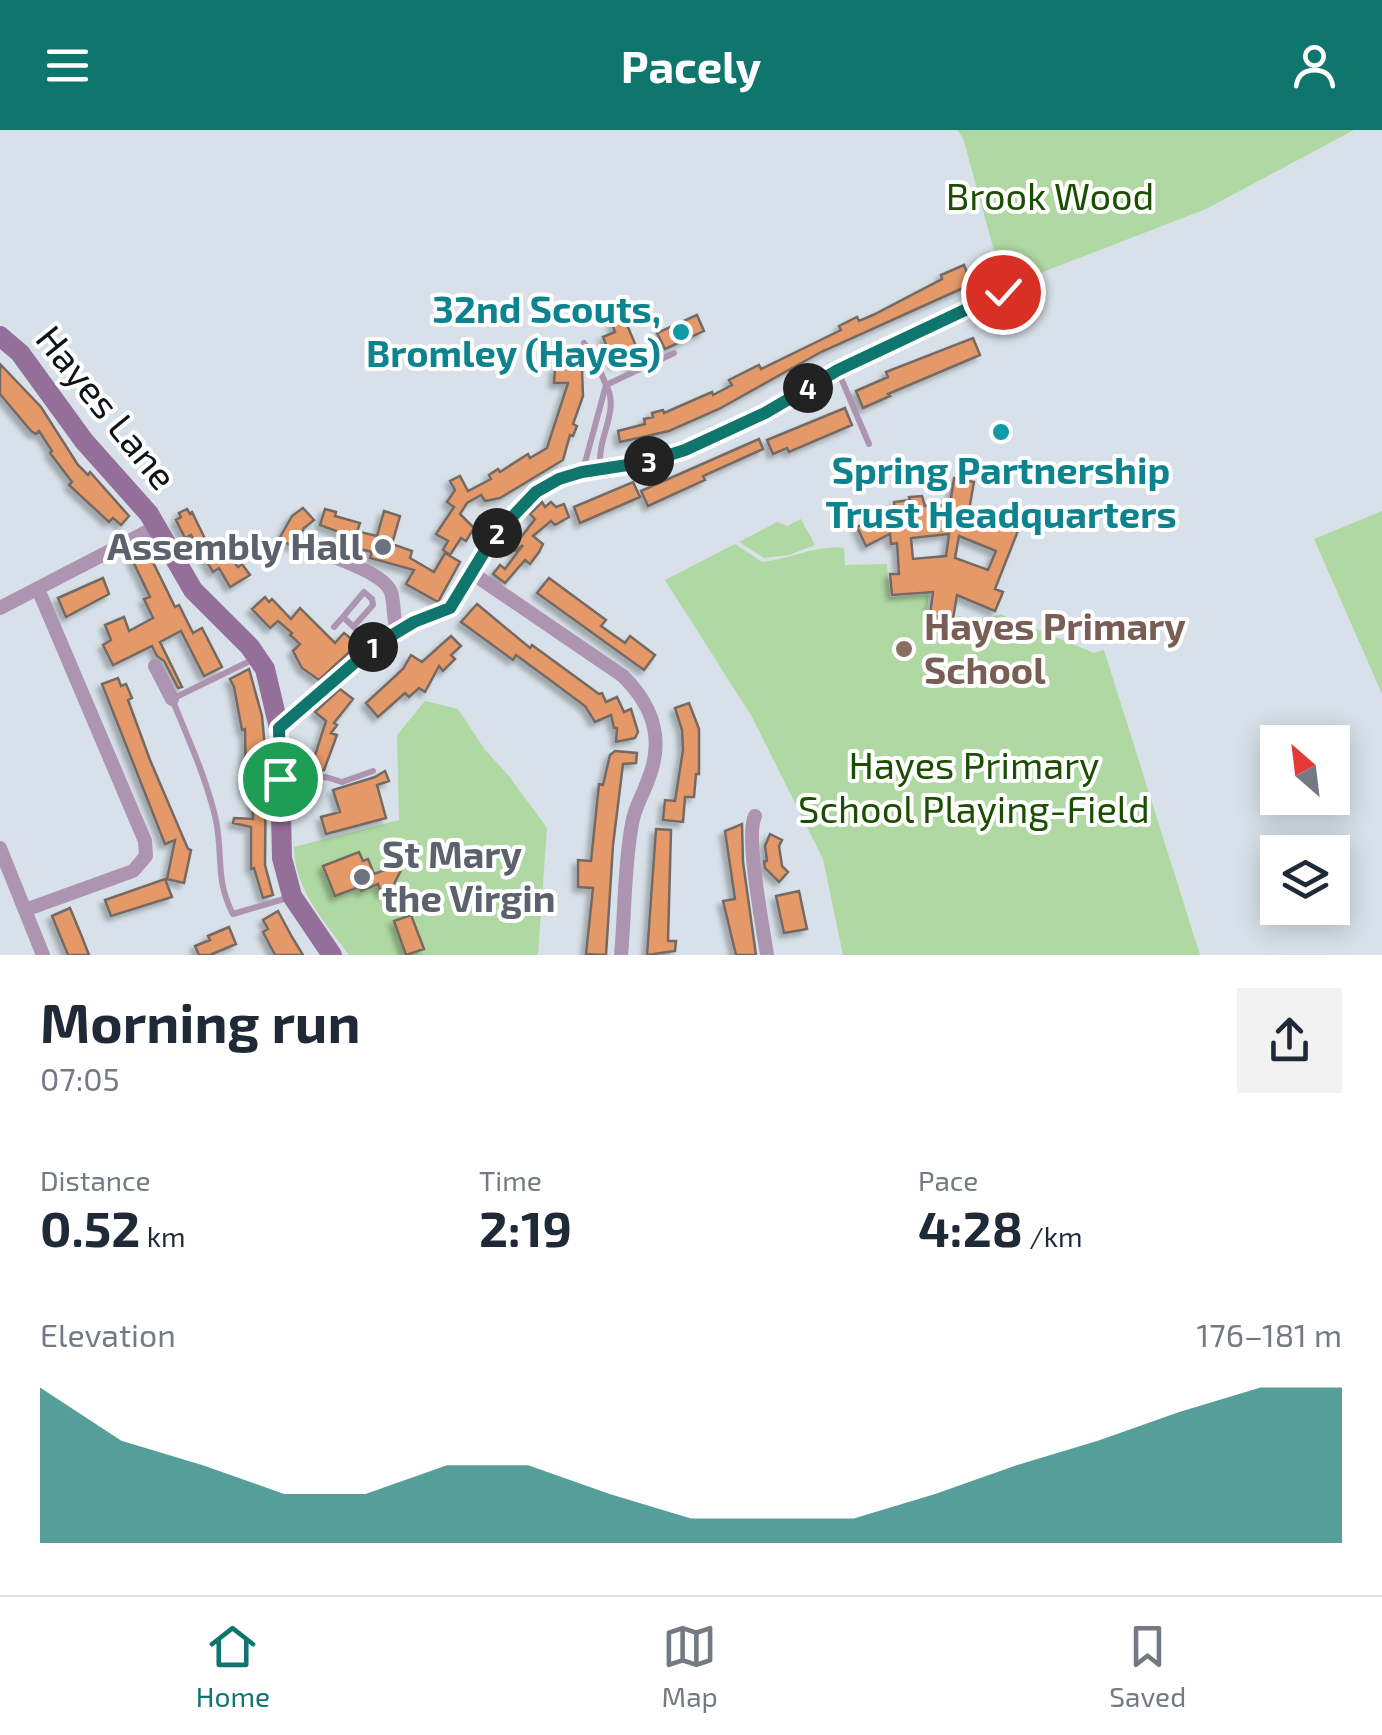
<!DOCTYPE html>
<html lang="en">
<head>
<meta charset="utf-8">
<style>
	:root { --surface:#fff; --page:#f2f2f3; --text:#1f2937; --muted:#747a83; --line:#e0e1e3; --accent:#0f766e }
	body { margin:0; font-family:"Exo 2",sans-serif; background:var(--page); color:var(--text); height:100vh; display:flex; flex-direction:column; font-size:38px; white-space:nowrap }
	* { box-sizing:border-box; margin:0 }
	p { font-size:32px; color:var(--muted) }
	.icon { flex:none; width:55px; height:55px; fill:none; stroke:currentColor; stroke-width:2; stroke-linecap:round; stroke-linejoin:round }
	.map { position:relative; height:825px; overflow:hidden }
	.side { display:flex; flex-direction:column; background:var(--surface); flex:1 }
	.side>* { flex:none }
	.needle { width:65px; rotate:332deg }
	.tools { position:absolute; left:1260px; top:595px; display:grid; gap:20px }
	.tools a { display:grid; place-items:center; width:90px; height:90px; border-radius:0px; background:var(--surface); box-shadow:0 5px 25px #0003; font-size:50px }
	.pin { position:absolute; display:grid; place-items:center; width:85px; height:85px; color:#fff; margin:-42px; border:5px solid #fff; border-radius:50%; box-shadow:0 2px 10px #0007 }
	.km { position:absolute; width:50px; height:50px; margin:-25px; border-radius:50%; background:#222; color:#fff; font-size:28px; line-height:50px; text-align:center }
	.round { display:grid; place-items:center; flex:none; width:105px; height:105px; border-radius:0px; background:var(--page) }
	.overview { display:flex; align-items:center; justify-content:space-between; height:170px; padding:0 40px }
	h1 { font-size:55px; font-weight:700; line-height:75px }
	.figures { display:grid; grid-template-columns:repeat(3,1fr); gap:15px; height:170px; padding:10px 40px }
	.figures div { display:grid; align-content:center }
	.figures b { font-size:50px; font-weight:700 }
	.figures small { font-size:28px; font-weight:400 }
	.figures p { font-size:28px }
	.chart { height:280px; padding:20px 40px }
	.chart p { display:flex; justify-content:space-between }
	.chart svg { width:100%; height:180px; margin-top:10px; fill:var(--accent); opacity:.7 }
	header { display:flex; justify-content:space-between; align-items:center; height:130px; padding:0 40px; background:var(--accent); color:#fff; font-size:45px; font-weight:700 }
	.tabs { display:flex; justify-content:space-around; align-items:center; height:140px; border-top:2px solid var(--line); background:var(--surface); font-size:28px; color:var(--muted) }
	.tabs a { display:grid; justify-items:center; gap:5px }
	.tabs .current { color:var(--accent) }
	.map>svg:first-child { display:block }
	.green { fill:#b0d8a2 }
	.building { fill:#e69968; stroke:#746a64; stroke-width:2.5; fill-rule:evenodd; filter:url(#shadow) }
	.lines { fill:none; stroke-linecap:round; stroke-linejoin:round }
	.service { stroke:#ad94b1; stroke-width:6 }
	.minor { stroke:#ad94b1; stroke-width:14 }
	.secondary { stroke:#946f9a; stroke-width:20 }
	.route-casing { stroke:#fff; stroke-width:20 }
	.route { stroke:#0f766e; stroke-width:12 }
	.culture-dot { fill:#0f9aa8; stroke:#fff; stroke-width:4 }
	.worship-dot { fill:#6b7280; stroke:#fff; stroke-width:4 }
	.education-dot { fill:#8d6e63; stroke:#fff; stroke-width:4 }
	.labels { text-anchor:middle; stroke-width:8; stroke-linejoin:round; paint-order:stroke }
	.park-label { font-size:38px; fill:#1c4e01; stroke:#fff }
	.culture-label { font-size:38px; font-weight:bold; fill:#0d838f; stroke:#fff; text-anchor:end }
	.street-label { font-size:38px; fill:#101316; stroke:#fff }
	.worship-label { font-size:38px; font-weight:bold; fill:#5b616d; stroke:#fff; text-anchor:end }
	.education-label { font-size:38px; font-weight:bold; fill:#785e54; stroke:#fff; text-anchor:start }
</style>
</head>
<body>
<header><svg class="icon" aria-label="menu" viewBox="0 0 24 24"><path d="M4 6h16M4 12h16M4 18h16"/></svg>Pacely<svg class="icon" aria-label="person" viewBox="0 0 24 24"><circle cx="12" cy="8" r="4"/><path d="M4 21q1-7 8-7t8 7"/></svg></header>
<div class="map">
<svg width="1382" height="825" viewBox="0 0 1382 825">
	<defs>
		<filter id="shadow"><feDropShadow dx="-4.5" dy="4.5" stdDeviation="2.5" flood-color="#0004"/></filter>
	</defs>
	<rect width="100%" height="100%" fill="#d8e1e9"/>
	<!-- green -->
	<path class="green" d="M 957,0 L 1354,0 L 1206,79 L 1004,157 L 963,8 Z
		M 1382,381 L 1382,564 L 1314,409 Z
		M 801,389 L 815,415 L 789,425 L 764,428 L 739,412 L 777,392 L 787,396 Z
		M 735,414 L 762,432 C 791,429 815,415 844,418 L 845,435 L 887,434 L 890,467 L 929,464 L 926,486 L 956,492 L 958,486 L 983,490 L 1000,484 L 1094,523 L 1104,520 L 1200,825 L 843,825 L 823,729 L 752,587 L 665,450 Z
		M 425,571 L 458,579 L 485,620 L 509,646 L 547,698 L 538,825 L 349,825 C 325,792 294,759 294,717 L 399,690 L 397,605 Z"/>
	<!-- building -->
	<path class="building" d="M 964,135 L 972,154 L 821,222 L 719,279 L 669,301 L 620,312 L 618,301 L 645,294 L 644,289 L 653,287 L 652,283 L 663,280 L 664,283 L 712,262 L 713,265 L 732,255 L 729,250 L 759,235 L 761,239 L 841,200 L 839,196 L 857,187 L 859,191 L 873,185 L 942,149 L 941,145 Z
		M 697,185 L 704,201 L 665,219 L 657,203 Z
		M 624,188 L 642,230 L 629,236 L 626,229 L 614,234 L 603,207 L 615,202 L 612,193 Z
		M 973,208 L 980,225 L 888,264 L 890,266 L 863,278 L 856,261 L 888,247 L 886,242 Z
		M 0,234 L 41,277 L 78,335 L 88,345 L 90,342 L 129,386 L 121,395 L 113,388 L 109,392 L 69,355 L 72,352 L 50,323 L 52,321 L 39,301 L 36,304 L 31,301 L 0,264 Z
		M 555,238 L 582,239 L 583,266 L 573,294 L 577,296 L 573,306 L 570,305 L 563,330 L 500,368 L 485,371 L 481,365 L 467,373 L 460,384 L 474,398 L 466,411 L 461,408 L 450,425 L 443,420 L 448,411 L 436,404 L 454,377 L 447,372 L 455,360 L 450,351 L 460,346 L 468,361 L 491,349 L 489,345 L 498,339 L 500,342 L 528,324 L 530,328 L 547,318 L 568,253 L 554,253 Z
		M 845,278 L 852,295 L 789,322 L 787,318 L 773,324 L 767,310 Z
		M 759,309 L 763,319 L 703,346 L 705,350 L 648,376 L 641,361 Z
		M 954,348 L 974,352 L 967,391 L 991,399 L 996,384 L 1021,393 L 995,459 L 1003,462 L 995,481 L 957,465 L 953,489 L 930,485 L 933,462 L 892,465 L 890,444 L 899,444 L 897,413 L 891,414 L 890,404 L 866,416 L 857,397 L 876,388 L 877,391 L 895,386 L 894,372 L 910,370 L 909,367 L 922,366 L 925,376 L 950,375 ZM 949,404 L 946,426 L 913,429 L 911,408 ZM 959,406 L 996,421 L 988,440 L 955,428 Z
		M 633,352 L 640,367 L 580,393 L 574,377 Z
		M 542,372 L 545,377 L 551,372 L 556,377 L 564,374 L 569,387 L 555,395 L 551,391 L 533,406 L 543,414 L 539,422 L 530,434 L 525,430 L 505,453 L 493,444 L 500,435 L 505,439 L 523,415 L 515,421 L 512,419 L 535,389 L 530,384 Z
		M 303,378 L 314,390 L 304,398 L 294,417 L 279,409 L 292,386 Z
		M 187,379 L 190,384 L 192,382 L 211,421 L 220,415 L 238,437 L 242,434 L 250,445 L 230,457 L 219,438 L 213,442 L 191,405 L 185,408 L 176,390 L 181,387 L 179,383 Z
		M 325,379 L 336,382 L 335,386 L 360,393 L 355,408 L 320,395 Z
		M 384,381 L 400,386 L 392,414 L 412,421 L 410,428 L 434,442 L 445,423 L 460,432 L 438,472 L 406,454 L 414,440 L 370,428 L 372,422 L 356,418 L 360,402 L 377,406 Z
		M 141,417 L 144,424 L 148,422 L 175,477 L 179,475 L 193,503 L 202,498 L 222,537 L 204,546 L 181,501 L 160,512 L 182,557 L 178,558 L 164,531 L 157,526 L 152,516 L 113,535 L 103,515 L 111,510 L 105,495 L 124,487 L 129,501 L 153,488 L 144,469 L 150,467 L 129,423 Z
		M 103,448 L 109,464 L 66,487 L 58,468 Z
		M 549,448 L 606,490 L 601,496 L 625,513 L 630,506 L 655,525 L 644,540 L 537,463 Z
		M 265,467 L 269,472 L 272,469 L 291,489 L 300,478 L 335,513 L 344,503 L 358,514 L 319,550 L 302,538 L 293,521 L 300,514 L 290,505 L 292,503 L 278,491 L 270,498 L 252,479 Z
		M 477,474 L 530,518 L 532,515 L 599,564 L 602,563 L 606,572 L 617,567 L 624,582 L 631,579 L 638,602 L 635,608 L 616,612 L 617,598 L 614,598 L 611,585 L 595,592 L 585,576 L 550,550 L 516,525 L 513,530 L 461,492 Z
		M 451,506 L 461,516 L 451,525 L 455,529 L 443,541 L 439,536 L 425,562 L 419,558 L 409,567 L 405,563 L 378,587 L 366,573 L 403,539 L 411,525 L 422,532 Z
		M 249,539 L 262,586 L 266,629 L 265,735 L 273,765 L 263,768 L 254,738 L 251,739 L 251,697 L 233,693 L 234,688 L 253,689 L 252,662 L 246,662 L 245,599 L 242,600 L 234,557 L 230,549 Z
		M 118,548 L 121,556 L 126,554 L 132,568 L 128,570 L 150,630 L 188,719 L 191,720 L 184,753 L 167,749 L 175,710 L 165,714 L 102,554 Z
		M 340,559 L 353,569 L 334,593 L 337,595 L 331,603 L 337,605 L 324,640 L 310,641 L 326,591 L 315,582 Z
		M 689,573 L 699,599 L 699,644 L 696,644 L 694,667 L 685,667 L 683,692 L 663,690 L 665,670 L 675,671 L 683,620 L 682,600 L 675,578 Z
		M 615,621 L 637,623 L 636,633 L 623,634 L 613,715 L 606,825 L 586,824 L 593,758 L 578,757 L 578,730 L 591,731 L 599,654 L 603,655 L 610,625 Z
		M 385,641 L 389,651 L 377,655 L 386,688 L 326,704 L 321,687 L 340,682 L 333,660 L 375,647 Z
		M 742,694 L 743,732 L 756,825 L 736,825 L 723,771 L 735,769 L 725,701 Z
		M 656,699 L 671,700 L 668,811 L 676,811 L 675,821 L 647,825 Z
		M 770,704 L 782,710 L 779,716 L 782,736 L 788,742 L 779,752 L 765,738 L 764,731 L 767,731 L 765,716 Z
		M 359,722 L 363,731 L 368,729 L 374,744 L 388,739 L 392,731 L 403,736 L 392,758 L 381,763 L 378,754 L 361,761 L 359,757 L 335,766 L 323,736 Z
		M 165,749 L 172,767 L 111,786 L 105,770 Z
		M 799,761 L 807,799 L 784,803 L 776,766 Z
		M 70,778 L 82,807 L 89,825 L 68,825 L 52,786 Z
		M 278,781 L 292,807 L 303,825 L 275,825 L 263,802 L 268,799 L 263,790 Z
		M 411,785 L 424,819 L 406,825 L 394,791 Z
		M 229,797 L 236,814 L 210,825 L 199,825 L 195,816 L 210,810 L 208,806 Z"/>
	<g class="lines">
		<!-- service -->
		<path class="service" d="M 838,241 L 869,314
			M 601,338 C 595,310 621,281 606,255 L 674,223
			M 583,340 L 606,255 L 594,226 L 584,213
			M 343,487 L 364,462 L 372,469 L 373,475 L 354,496
			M 334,497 L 343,487 L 373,515
			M 252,530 L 172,569 C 188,608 205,645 215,686 C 224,722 214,748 233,784 L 287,768
			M 282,649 L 326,647 L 342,652 L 373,641"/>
		<!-- minor -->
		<path class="minor" d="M 314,419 C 333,427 384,443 391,462 C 395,475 392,488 398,502
			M 472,443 L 623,546 C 653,576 665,609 648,650 C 643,665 634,678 632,694 C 624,736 625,782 621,825
			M 0,478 L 156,397
			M 155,536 L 172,569
			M 279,598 L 374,516 L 415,493 L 450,479 L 494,407 L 536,362 L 559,349 L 582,342 L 647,332 L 685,320 L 765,283 L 838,240 L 1003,162
			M 755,686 C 745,706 763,797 767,825
			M 0,718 L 43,825
			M 25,780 L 133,741 L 146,726 L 145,711 L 38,459"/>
		<!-- secondary -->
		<path class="secondary" d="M 0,206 L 20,223 L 84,311 L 149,384 L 193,460 L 250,517 L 265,539 L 279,598 L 282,728 L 292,766 L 332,825"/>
	</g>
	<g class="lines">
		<!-- route casing -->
		<g class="route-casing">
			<path id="route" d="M 280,649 L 279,598 L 374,516 L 414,492 L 450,478 L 494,406 L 536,362 L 559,349 L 582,342 L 647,332 L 685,320 L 765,283 L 838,240 L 1003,162"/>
		</g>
		<!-- route -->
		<use href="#route" class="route"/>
	</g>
	<!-- markers -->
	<g class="culture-dot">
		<circle cx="681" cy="202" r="10"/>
		<circle cx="1001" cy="302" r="10"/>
	</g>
	<g class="worship-dot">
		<circle cx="383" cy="417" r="10"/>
		<circle cx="362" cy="747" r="10"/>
	</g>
	<circle class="education-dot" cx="904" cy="519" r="10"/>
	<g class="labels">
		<!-- park labels -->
		<g class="park-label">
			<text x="1050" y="80">Brook Wood</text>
			<text x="974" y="649">Hayes Primary<tspan x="974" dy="44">School Playing-Field</tspan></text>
		</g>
		<!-- culture labels -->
		<g class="culture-label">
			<text x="661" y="193">32nd Scouts,<tspan x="661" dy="44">Bromley (Hayes)</tspan></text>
			<text x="1001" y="354" text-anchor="middle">Spring Partnership<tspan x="1001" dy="44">Trust Headquarters</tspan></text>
		</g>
		<!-- street labels -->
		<g class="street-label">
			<text transform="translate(106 278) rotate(51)" y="13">Hayes Lane</text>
		</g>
		<!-- worship labels -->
		<g class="worship-label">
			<text x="363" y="430">Assembly Hall</text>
			<text x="382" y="738" text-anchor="start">St Mary<tspan x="382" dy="44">the Virgin</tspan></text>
		</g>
		<!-- education labels -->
		<g class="education-label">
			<text x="924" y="510">Hayes Primary<tspan x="924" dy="44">School</tspan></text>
		</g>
	</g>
</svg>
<div class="tools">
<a><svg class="needle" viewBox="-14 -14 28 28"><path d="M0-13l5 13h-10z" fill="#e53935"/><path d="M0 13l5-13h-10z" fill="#747a83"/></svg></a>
<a><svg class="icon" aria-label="layers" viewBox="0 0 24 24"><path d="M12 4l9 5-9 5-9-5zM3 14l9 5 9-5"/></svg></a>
</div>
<div class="pin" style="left:280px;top:649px;background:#1e9e55"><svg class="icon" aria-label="arrive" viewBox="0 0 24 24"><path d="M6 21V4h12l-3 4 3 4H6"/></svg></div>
<div class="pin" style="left:1003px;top:162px;background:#d93025"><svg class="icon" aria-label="check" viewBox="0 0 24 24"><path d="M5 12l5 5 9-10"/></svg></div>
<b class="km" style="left:373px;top:517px">1</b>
<b class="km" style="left:497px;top:403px">2</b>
<b class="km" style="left:649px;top:331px">3</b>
<b class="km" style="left:808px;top:258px">4</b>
</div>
<section class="side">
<div class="overview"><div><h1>Morning run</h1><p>07:05</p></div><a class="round"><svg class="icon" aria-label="share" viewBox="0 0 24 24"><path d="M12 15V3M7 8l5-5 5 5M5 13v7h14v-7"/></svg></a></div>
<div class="figures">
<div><p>Distance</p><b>0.52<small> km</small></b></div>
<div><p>Time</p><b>2:19</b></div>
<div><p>Pace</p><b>4:28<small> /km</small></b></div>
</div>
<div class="chart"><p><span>Elevation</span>176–181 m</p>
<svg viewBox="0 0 160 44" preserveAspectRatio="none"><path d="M0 44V6L10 19L20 25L30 32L40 32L50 25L60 25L70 32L80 38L90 38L100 38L110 32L120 25L130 19L140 12L150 6L160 6V44z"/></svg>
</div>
</section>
<nav class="tabs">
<a class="current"><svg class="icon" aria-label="home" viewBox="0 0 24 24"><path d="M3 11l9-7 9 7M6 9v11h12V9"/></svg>Home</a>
<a><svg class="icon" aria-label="map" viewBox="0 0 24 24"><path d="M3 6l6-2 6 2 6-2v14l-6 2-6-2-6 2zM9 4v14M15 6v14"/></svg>Map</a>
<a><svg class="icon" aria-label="saved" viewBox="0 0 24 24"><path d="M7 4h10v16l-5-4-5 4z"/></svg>Saved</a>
</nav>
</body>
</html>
